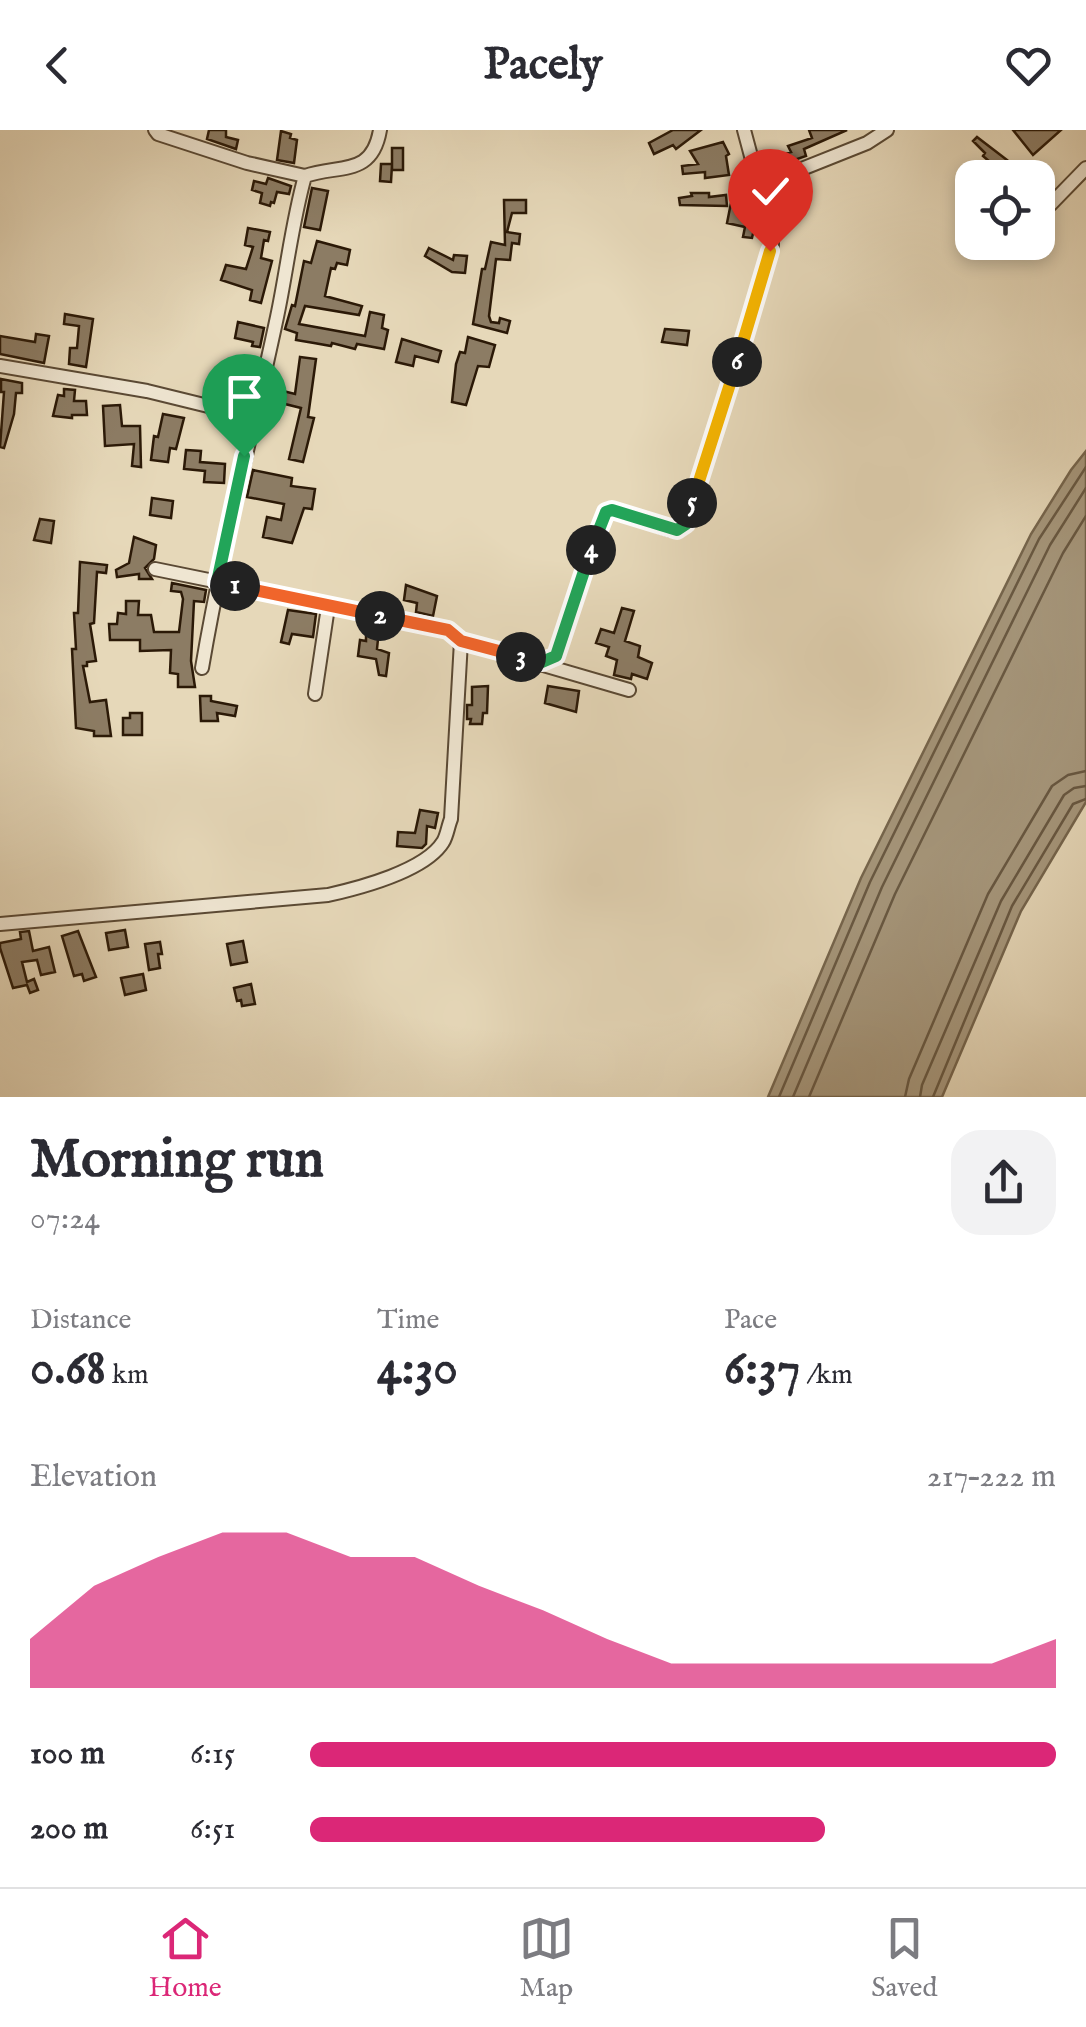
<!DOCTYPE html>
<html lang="en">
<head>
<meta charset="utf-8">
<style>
	:root { --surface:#fff; --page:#f2f2f3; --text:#2b2b33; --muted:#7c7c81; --line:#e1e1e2; --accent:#db2777 }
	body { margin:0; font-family:"IM FELL English",serif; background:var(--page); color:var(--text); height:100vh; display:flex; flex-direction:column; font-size:38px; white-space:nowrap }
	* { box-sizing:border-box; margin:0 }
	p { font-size:32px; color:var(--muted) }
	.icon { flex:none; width:55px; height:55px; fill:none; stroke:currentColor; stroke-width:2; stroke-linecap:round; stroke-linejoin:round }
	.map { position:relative; height:967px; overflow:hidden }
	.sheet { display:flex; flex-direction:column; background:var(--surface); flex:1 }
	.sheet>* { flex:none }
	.tools { position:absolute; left:955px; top:30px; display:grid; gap:20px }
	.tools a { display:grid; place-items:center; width:100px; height:100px; border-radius:20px; background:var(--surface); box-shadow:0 5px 15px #0003; font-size:50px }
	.pin { position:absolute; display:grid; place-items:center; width:85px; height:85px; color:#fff; margin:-102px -42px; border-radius:50% 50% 50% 0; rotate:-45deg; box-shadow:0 0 10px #0007 }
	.pin .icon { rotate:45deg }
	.km { position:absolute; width:50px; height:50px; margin:-25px; border-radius:50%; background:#222; color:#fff; font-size:28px; line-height:50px; text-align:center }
	.round { display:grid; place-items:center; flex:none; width:105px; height:105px; border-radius:30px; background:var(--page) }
	.head { display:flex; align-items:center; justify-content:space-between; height:170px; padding:0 30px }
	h1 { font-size:55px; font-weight:700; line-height:75px }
	.metrics { display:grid; grid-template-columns:repeat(3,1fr); gap:15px; height:170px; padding:10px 30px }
	.metrics div { display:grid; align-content:center }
	.metrics b { font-size:50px; font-weight:700 }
	.metrics small { font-size:28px; font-weight:400 }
	.metrics p { font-size:28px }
	.chart { height:280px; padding:20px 30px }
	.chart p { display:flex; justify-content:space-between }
	.chart svg { width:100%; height:180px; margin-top:10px; fill:var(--accent); opacity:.7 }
	ul { padding:0 30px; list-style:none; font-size:32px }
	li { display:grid; grid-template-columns:160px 120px 1fr; align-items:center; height:75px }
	li i { height:25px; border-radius:12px; background:var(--accent) }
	header { display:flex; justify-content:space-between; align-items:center; height:130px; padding:0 30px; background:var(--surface); font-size:45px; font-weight:700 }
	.tabs { display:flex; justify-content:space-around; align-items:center; height:140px; border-top:2px solid var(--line); background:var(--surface); font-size:28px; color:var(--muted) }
	.tabs a { display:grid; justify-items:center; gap:5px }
	.tabs .current { color:var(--accent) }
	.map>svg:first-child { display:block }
	.water { fill:#a6977c; stroke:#75654d; stroke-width:2.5 }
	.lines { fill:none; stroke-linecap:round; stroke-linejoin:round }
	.shore { stroke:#685842; stroke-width:2.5 }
	.building { fill:#8c7c64; stroke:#2b1907; stroke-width:2.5 }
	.minor-casing { stroke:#5a4934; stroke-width:16 }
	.minor { stroke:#efe6d2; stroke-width:12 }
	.split-1-casing { stroke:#fff; stroke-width:20 }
	.split-2-casing { stroke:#fff; stroke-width:20 }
	.split-3-casing { stroke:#fff; stroke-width:20 }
	.split-4-casing { stroke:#fff; stroke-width:20 }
	.split-5-casing { stroke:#fff; stroke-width:20 }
	.split-6-casing { stroke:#fff; stroke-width:20 }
	.split-7-casing { stroke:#fff; stroke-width:20 }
	.split-1 { stroke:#22a559; stroke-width:12 }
	.split-2 { stroke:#f0652b; stroke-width:12 }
	.split-3 { stroke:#f0652b; stroke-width:12 }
	.split-4 { stroke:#22a559; stroke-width:12 }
	.split-5 { stroke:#22a559; stroke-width:12 }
	.split-6 { stroke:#f5b400; stroke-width:12 }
	.split-7 { stroke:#f5b400; stroke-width:12 }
</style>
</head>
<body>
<header><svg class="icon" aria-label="back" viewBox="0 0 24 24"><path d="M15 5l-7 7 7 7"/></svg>Pacely<svg class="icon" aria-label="heart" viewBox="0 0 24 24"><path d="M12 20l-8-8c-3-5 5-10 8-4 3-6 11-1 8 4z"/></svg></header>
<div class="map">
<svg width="1086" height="967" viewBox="0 0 1086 967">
	<rect width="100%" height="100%" fill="#e6d8b9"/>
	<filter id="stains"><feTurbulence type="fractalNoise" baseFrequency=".002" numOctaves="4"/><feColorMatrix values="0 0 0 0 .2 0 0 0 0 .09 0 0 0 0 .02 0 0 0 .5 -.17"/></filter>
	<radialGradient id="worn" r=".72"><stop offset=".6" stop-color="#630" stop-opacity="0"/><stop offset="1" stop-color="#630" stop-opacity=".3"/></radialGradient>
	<!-- water -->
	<path class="water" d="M 1086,321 L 1086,672 L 1021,781 L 942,967 L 768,967 L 861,748 L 1031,404 L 1071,340 Z"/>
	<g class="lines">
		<!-- shore -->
		<path class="shore" d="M 779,967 L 870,752 L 1039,409 L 1086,337
			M 793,967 L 882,757 L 1050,415 L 1086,358
			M 809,967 L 895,764 L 1063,423 L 1086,386
			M 905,967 L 909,949 L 988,764 L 1052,656 L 1068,645 L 1086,641
			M 920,967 L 922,955 L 1001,771 L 1064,665 L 1074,658 L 1086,656
			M 933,967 L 1012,776 L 1073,674 L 1086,669"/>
	</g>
	<!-- building -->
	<path class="building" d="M 209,0 L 226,0 L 226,7 L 238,10 L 236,19 L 207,9 Z
		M 673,0 L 701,0 L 676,19 L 673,15 L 654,24 L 649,13 Z
		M 809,0 L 847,0 L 804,19 L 806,26 L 777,36 L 774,25 L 791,22 L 788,16 L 812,8 Z
		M 1013,0 L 1061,0 L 1033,25 Z
		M 281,1 L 291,4 L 290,8 L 297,10 L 294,33 L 277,30 Z
		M 977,7 L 1007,30 L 997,43 L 988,35 L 990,32 L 983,26 L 985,23 L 973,11 Z
		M 723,12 L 729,24 L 726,26 L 729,45 L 705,48 L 705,42 L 683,44 L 682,36 L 698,34 L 690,21 Z
		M 392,18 L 403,18 L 403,40 L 392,40 L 392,35 L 391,52 L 380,51 L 381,34 L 392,34 Z
		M 268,48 L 291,56 L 289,64 L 277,62 L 274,73 L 271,72 L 270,76 L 260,73 L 262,63 L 252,60 L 254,51 L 266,54 Z
		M 792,54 L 798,67 L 777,80 L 773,66 Z
		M 312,58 L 328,61 L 320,100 L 304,97 Z
		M 691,63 L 709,63 L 709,67 L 726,65 L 727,76 L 680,75 L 679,68 L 692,66 Z
		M 504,70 L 526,70 L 526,83 L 512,83 L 507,102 L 520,104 L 519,114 L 512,113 L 510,130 L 496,129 L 489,186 L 491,192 L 499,193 L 500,188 L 510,191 L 507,203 L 473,194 L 482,139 L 485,139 L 491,112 L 505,115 Z
		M 731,73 L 754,76 L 757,85 L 752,108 L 743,107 L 745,97 L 727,93 Z
		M 248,98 L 270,102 L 268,111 L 264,110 L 261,128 L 272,131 L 261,173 L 250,170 L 252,160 L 221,150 L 226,135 L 246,139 L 253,117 L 245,115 Z
		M 317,111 L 350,120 L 347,135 L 337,133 L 335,139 L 331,138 L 325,166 L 362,176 L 359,185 L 305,176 L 299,194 L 365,206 L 370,182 L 384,185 L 382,198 L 388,200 L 384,219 L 357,214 L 355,219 L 332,213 L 331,216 L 314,213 L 296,210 L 297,203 L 285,199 L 292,175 L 295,176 L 304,131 L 311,133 Z
		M 429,118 L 453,130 L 454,125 L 467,126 L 465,143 L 452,142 L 425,126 Z
		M 65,184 L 93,189 L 86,237 L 69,234 L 70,218 L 77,218 L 79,196 L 64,194 Z
		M 238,192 L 264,198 L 260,217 L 252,216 L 253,212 L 235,208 Z
		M 665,199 L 689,201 L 687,215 L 662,212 Z
		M 36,204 L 49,206 L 44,233 L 0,224 L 0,206 L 35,212 Z
		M 468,207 L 495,215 L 489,237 L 478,236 L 466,275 L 452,272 L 456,234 L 460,222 L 465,223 Z
		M 402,209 L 441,221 L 438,232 L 415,226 L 413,236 L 396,232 Z
		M 300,227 L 316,229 L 308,287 L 314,288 L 303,332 L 289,329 L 301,278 L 273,271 L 275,259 L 295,264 Z
		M 1,249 L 22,253 L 22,263 L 16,263 L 14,284 L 4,318 L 0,317 L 4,262 L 1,262 Z
		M 64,259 L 75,260 L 74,271 L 86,271 L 87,285 L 72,285 L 72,288 L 53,286 L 58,265 L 64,266 Z
		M 120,275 L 122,296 L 140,296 L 141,337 L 132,336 L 134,314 L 105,316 L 103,276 Z
		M 163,284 L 184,288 L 176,319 L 170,318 L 168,332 L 151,330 L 154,306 L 158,307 Z
		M 186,320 L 201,321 L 200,332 L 225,334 L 224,353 L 204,352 L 205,341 L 184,339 Z
		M 253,340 L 292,348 L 291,356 L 315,359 L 312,379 L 304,378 L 292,413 L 263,407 L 267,387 L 281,390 L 284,374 L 247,367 Z
		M 152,368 L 173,371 L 171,388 L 150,385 Z
		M 40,389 L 54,391 L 51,413 L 34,410 Z
		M 134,407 L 156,415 L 154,429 L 145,438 L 152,449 L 139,449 L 139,444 L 117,447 L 116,440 L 129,433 Z
		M 80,432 L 107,435 L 106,443 L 97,442 L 94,493 L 90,494 L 96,531 L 87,532 L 87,536 L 83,536 L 90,572 L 106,570 L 111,606 L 94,606 L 94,601 L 76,598 L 72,519 L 76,519 L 74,483 L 78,483 Z
		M 172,453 L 206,460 L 204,472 L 194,471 L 191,531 L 195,557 L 178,557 L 178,544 L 170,543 L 171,520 L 140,521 L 140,510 L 110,510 L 109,494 L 117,494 L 118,483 L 126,484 L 126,471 L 139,471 L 138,485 L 151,485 L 154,502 L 179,502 L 183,469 L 181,462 L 171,461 Z
		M 406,455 L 437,466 L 433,486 L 416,482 L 417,473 L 404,470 Z
		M 622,478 L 634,481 L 625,511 L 640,516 L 638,527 L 652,533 L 647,549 L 632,544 L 631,549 L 614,545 L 617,530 L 606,526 L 609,517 L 596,513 L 601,499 L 614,503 Z
		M 288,480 L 316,484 L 313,507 L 292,504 L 289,514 L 281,512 Z
		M 366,504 L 378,509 L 377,519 L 389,523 L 386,546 L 379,545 L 376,529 L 358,526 L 360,510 L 366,511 Z
		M 488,556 L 487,583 L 483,583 L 482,594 L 470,594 L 471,589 L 467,589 L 467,575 L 472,575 L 472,557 Z
		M 548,556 L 579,561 L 576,582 L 545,573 Z
		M 200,566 L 211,566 L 211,571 L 237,576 L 235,586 L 217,583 L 218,591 L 201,591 Z
		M 130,583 L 142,583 L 142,605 L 123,605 L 123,588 L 130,588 Z
		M 420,680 L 438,683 L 435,698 L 427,696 L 426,714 L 422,718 L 397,716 L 398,702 L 415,703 Z
		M 125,800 L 128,817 L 109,820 L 106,803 Z
		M 29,801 L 33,821 L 49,817 L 55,842 L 41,845 L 37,830 L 22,832 L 27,852 L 34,849 L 38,860 L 30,863 L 27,855 L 13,858 L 0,818 L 0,813 L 21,809 L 20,802 Z
		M 78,801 L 96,847 L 84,851 L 82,844 L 74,846 L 62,806 Z
		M 243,811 L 247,832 L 231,835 L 227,814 Z
		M 160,812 L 162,824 L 158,824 L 160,838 L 149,840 L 145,814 Z
		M 143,844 L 146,860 L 125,865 L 121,848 Z
		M 251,854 L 255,874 L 242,876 L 241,870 L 237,871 L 234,858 Z"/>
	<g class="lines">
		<!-- minor casing -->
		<g class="minor-casing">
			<path id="minor" d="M 155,0 L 158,4 L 247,33 L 305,46
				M 744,0 L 759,56 L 867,13 L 887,0
				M 1050,75 L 1086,38
				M 0,236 L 147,261 L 253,287
				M 461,511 L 629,560
				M 542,533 L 555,525 L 606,382 L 612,380 L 671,400 L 681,399 L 686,394 L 772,115 L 772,97 L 759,56
				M 202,538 C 222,420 252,304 277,187 C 287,140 292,92 305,46 C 340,34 372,47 380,0
				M 315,564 L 328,477
				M 0,794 L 328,765 C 359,758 425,741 443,712 C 447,706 448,696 451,689 L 461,511 L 448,499 L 155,439"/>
		</g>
		<!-- minor -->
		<use href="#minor" class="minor"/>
	</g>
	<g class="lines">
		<!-- split-1 casing -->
		<g class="split-1-casing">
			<path id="split-1" d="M 235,456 L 217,452 L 244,326"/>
		</g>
		<!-- split-2 casing -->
		<g class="split-2-casing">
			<path id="split-2" d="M 235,456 L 380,486"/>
		</g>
		<!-- split-3 casing -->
		<g class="split-3-casing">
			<path id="split-3" d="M 380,486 L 448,500 L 461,511 L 521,527"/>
		</g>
		<!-- split-4 casing -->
		<g class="split-4-casing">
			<path id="split-4" d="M 521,527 L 542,532 L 556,526 L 591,420"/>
		</g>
		<!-- split-5 casing -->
		<g class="split-5-casing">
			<path id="split-5" d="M 591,420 L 606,382 L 612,380 L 677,400 L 686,394 L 692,373"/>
		</g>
		<!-- split-6 casing -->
		<g class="split-6-casing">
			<path id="split-6" d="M 692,373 L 737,232"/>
		</g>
		<!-- split-7 casing -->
		<g class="split-7-casing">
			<path id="split-7" d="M 737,232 L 770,121"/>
		</g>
		<!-- split-1 -->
		<use href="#split-1" class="split-1"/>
		<!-- split-2 -->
		<use href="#split-2" class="split-2"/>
		<!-- split-3 -->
		<use href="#split-3" class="split-3"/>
		<!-- split-4 -->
		<use href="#split-4" class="split-4"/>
		<!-- split-5 -->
		<use href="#split-5" class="split-5"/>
		<!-- split-6 -->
		<use href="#split-6" class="split-6"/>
		<!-- split-7 -->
		<use href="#split-7" class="split-7"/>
	</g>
	<rect width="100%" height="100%" filter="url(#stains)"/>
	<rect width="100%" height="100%" fill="url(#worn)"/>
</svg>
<div class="tools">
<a><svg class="icon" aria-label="locate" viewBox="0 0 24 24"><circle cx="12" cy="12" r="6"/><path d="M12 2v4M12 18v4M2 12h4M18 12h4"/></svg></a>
</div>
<div class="pin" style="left:244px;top:326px;background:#1e9e55"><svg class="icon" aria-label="arrive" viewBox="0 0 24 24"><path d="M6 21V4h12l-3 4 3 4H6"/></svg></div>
<div class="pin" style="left:770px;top:121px;background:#d93025"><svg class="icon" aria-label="check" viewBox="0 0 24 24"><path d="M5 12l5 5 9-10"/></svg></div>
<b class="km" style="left:235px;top:456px">1</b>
<b class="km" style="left:380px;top:486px">2</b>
<b class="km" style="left:521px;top:527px">3</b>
<b class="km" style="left:591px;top:420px">4</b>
<b class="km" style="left:692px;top:373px">5</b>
<b class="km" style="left:737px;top:232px">6</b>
</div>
<section class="sheet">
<div class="head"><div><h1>Morning run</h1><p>07:24</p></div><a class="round"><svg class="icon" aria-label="share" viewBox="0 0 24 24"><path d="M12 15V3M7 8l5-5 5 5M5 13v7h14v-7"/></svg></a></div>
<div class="metrics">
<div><p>Distance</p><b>0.68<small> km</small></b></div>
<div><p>Time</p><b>4:30</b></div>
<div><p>Pace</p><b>6:37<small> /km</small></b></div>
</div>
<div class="chart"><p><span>Elevation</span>217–222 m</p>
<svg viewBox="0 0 160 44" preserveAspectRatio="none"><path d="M0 44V32L10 19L20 12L30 6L40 6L50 12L60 12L70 19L80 25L90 32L100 38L110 38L120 38L130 38L140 38L150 38L160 32V44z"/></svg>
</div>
<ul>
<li><b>100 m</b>6:15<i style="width:100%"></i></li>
<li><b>200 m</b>6:51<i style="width:69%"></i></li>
</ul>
</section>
<nav class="tabs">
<a class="current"><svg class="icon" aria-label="home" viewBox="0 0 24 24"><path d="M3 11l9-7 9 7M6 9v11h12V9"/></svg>Home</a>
<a><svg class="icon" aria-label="map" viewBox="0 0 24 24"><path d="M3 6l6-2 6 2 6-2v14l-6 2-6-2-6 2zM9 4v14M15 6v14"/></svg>Map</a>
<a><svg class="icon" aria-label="saved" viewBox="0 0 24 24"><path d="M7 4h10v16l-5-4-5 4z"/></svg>Saved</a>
</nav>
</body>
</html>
